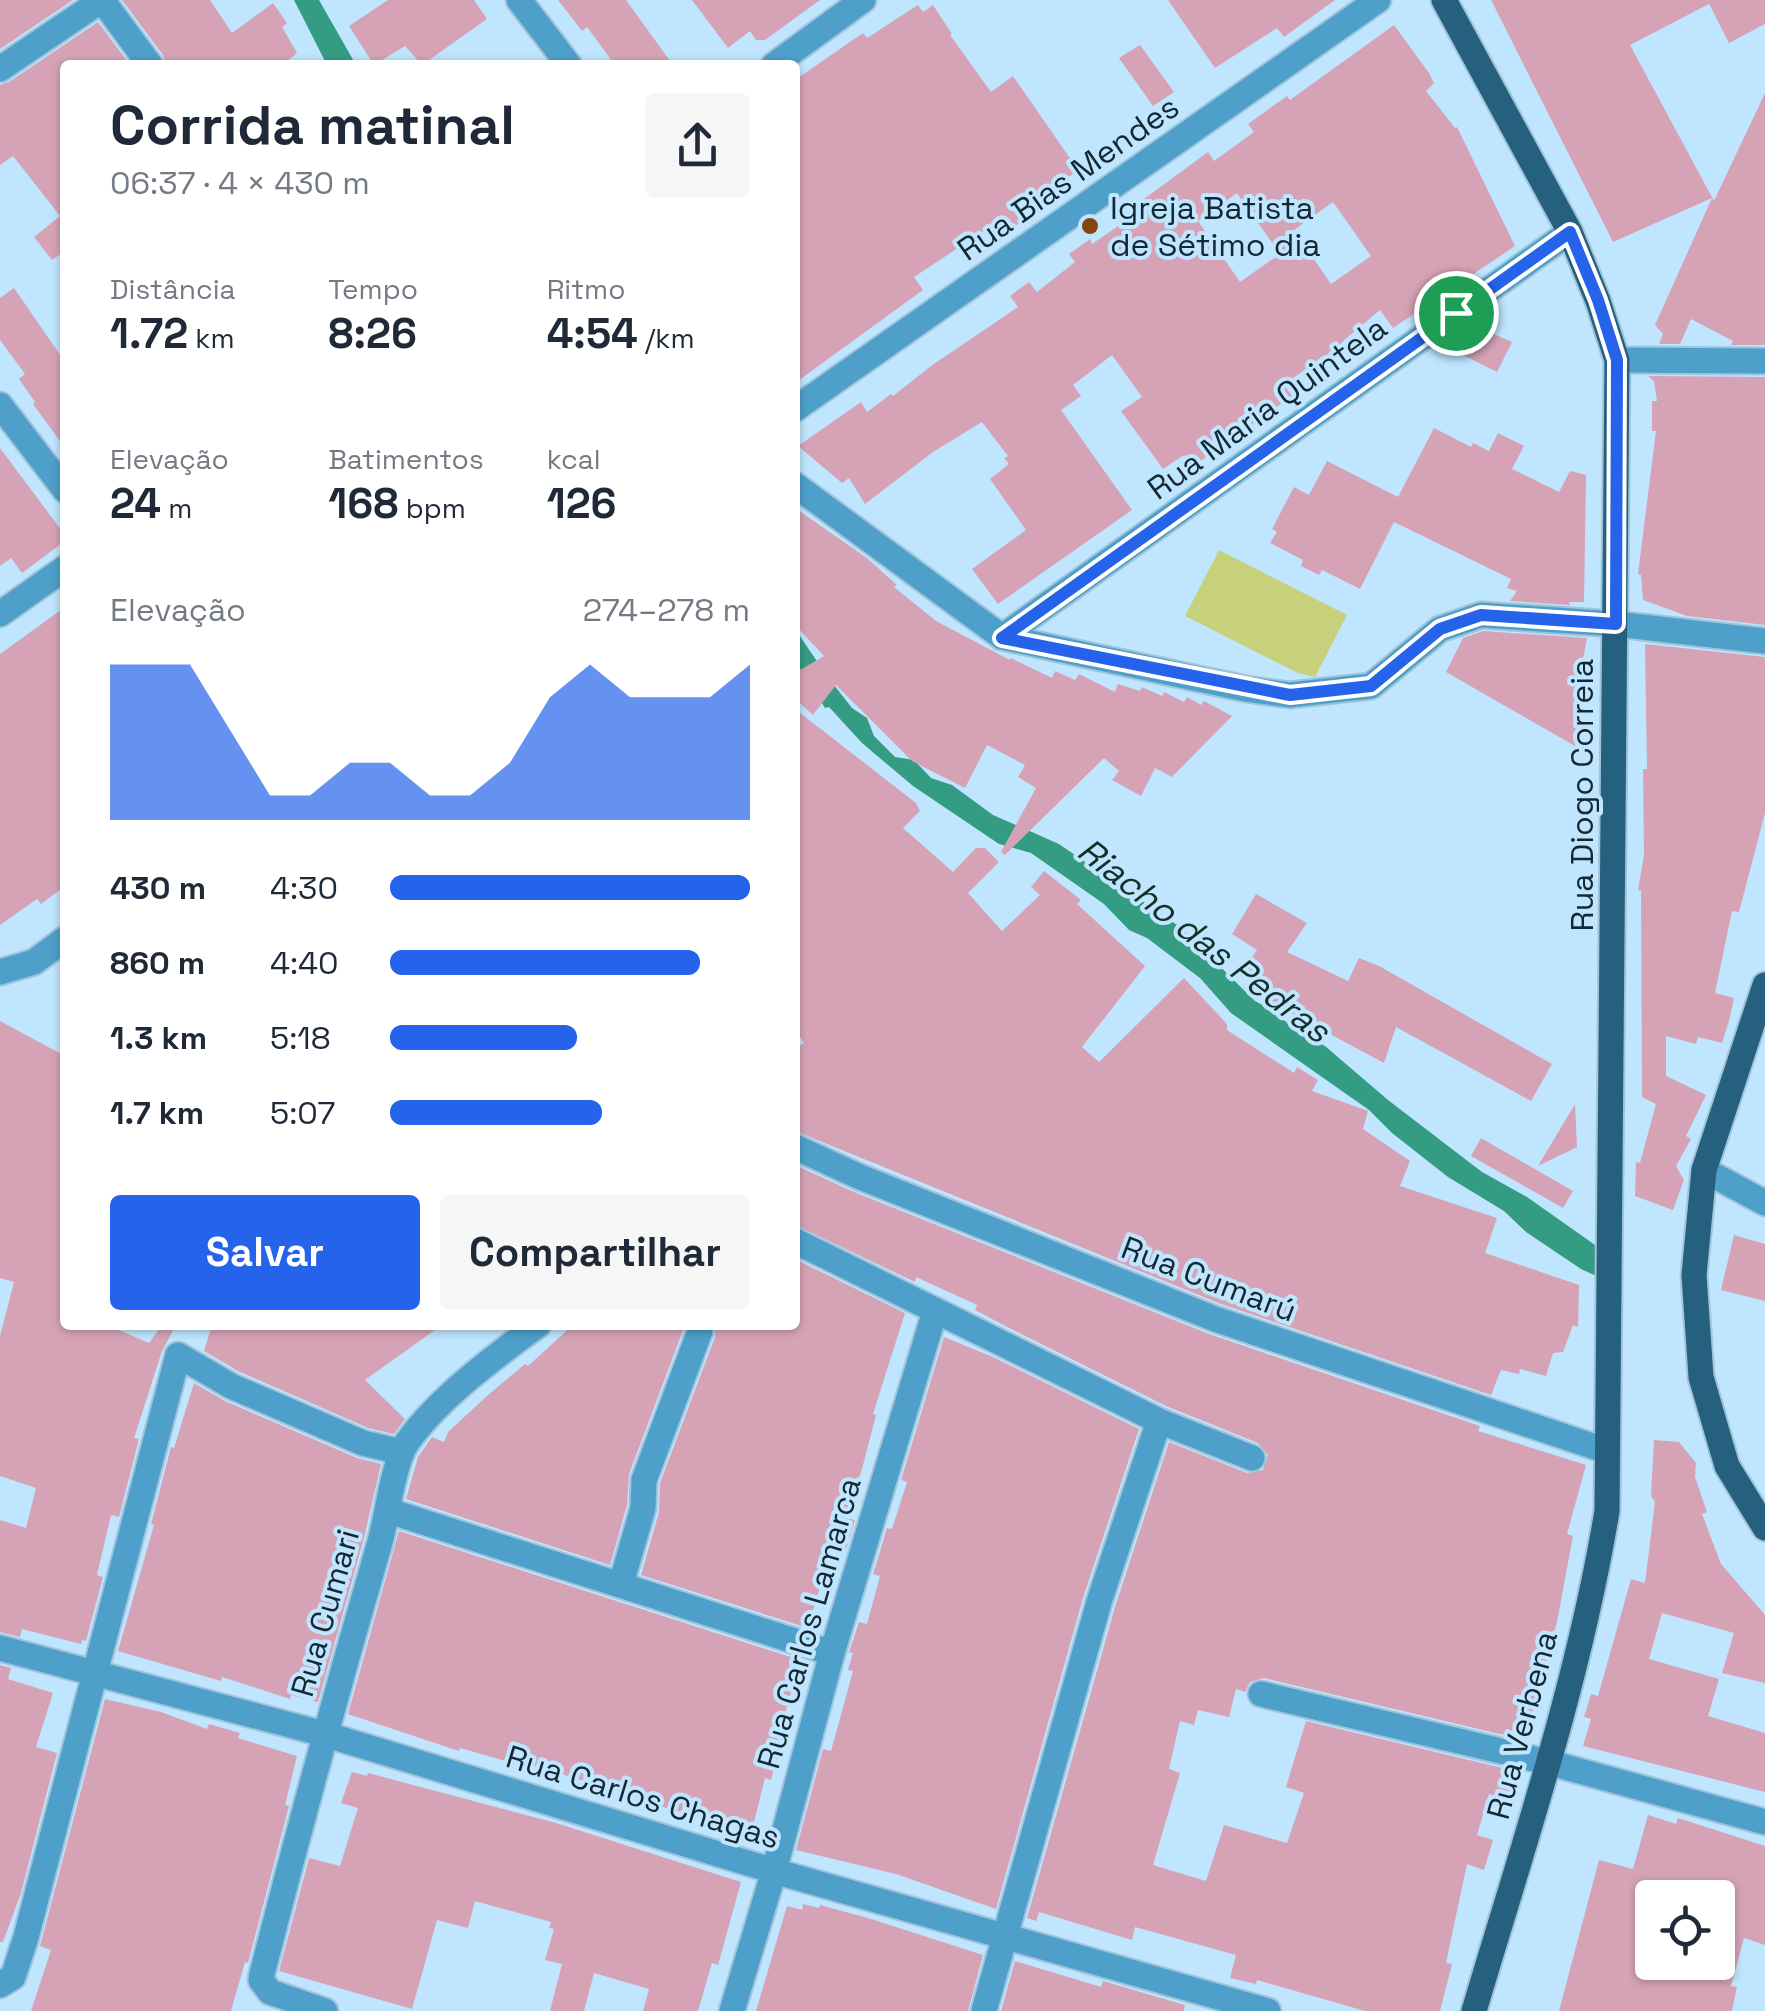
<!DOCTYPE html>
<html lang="pt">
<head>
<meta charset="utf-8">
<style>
	:root { --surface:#fff; --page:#f6f6f7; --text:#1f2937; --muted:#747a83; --accent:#2563eb }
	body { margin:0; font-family:"Space Grotesk",sans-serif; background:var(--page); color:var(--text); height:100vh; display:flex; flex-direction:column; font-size:38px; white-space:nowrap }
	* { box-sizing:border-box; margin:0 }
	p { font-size:32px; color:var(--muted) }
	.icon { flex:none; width:55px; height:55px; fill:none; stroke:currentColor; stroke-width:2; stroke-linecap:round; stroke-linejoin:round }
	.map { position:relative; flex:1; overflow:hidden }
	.side { position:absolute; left:60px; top:60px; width:740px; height:1270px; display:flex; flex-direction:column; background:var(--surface); border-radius:10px; box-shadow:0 2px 8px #0004 }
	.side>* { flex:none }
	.tools { position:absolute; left:1635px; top:1880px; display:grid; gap:20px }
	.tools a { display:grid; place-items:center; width:100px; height:100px; border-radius:10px; background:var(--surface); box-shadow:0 2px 8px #0004; font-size:50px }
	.pin { position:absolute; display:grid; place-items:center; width:85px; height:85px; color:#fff; margin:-42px; border:5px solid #fff; border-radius:50%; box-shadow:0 2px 10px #0007 }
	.round { display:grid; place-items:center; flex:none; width:105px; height:105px; border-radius:10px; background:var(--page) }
	.headline { display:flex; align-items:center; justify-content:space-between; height:170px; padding:0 50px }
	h1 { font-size:55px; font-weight:600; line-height:75px }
	.figures { display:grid; grid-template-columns:repeat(3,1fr); gap:15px; height:170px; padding:10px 50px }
	.figures div { display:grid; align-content:center }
	.figures b { font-size:42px; font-weight:600 }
	.figures small { font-size:28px; font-weight:400 }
	.figures p { font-size:28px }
	.chart { height:280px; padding:20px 50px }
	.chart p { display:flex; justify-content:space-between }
	.chart svg { width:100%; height:180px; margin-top:10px; fill:var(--accent); opacity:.7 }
	.cta { display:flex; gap:20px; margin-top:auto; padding:20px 50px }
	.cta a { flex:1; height:115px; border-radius:10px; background:var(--accent); color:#fff; font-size:40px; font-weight:600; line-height:115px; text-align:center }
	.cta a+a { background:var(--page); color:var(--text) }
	ul { padding:0 50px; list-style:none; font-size:32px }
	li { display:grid; grid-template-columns:160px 120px 1fr; align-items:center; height:75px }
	li i { height:25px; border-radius:12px; background:var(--accent) }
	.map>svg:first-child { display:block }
	.green { fill:#c7d17c }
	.water { fill:#359c84 }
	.building { fill:#d6a3b6; fill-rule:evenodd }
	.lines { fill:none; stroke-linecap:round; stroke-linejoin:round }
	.minor-casing { stroke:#a0c4d9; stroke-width:29 }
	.major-casing { stroke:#a0c4d9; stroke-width:29 }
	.minor { stroke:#4ea0cb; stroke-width:25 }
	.major { stroke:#25607e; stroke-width:25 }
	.route-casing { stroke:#fff; stroke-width:20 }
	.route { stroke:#2563eb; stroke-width:12 }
	.poi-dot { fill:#86450e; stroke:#bfe6fe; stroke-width:4 }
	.labels { text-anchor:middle; stroke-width:8; stroke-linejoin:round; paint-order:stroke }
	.street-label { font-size:32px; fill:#142833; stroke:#bfe6fe }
	.poi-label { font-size:32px; fill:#142833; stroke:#bfe6fe; text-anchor:start }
	.water-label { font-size:35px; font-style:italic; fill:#123129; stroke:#bfe6fe }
</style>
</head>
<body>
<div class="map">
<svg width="1765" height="2011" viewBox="0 0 1765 2011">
	<rect width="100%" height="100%" fill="#bfe6fe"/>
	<!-- green -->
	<path class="green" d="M 1219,550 L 1347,615 L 1315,677 L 1298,673 L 1185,616 Z"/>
	<!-- water -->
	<path class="water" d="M 294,0 L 319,0 L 356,65 L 327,65 Z
		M 795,629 L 827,676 L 852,708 L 867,718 L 874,736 L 895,757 L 914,760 L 931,778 L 952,785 L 993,815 L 1059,844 L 1180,927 L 1255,1001 L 1272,1010 L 1298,1032 L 1325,1046 L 1388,1100 L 1482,1172 L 1527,1197 L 1605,1252 L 1605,1280 L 1581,1269 L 1526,1232 L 1504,1211 L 1448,1177 L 1392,1133 L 1369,1110 L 1231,1013 L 1200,978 L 1147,938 L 1129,930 L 1104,904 L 1031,853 L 999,844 L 913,786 L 862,743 L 829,707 L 825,708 L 795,661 Z"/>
	<!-- building -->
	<path class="building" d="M 0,0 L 73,0 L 0,49 Z
		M 122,0 L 210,0 L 232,33 L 273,3 L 287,23 L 282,27 L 297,53 L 282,65 L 166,65 L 163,55 Z
		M 388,0 L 474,0 L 487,19 L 422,65 L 405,46 L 374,65 L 349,26 Z
		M 558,0 L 626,0 L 673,65 L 615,65 L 587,27 L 582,31 Z
		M 692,0 L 820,0 L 765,40 L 756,40 L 750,31 L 728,48 Z
		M 1168,0 L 1335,0 L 1284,37 L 1277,28 L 1215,68 Z
		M 1491,0 L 1765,0 L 1765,24 L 1729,43 L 1709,4 L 1630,45 L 1714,201 L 1765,93 L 1765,345 L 1731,345 L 1733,341 L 1691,319 L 1680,344 L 1659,344 L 1663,334 L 1655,325 L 1712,198 L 1613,242 Z
		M 918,5 L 923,12 L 933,5 L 952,34 L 950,35 L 991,92 L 1013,76 L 1076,167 L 1071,170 L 1074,173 L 1019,214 L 1024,220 L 1004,234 L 996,223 L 914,277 L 923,290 L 795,383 L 795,80 L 863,33 L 867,38 Z
		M 98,22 L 130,65 L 65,65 L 65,251 L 52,260 L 34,237 L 60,216 L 13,156 L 0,165 L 0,85 L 9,82 Z
		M 1394,25 L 1429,73 L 1434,83 L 1426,91 L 1455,128 L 1457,127 L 1515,246 L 1393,328 L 1380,310 L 1342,342 L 1346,347 L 1327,361 L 1323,356 L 1284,385 L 1292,396 L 1192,467 L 1184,455 L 1163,469 L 1121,411 L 1142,397 L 1112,355 L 1073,385 L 1081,396 L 1061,410 L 1132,510 L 998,604 L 972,569 L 1026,530 L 990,479 L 1009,464 L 1004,458 L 1008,456 L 982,422 L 933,452 L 865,504 L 849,478 L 842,483 L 798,446 L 861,402 L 867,412 L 891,394 L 893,396 L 931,366 L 1018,307 L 1010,296 L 1029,282 L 1037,292 L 1075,262 L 1069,254 L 1090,239 L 1092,244 L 1114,229 L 1133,215 L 1129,210 L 1208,152 L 1214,161 L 1254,132 L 1248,124 L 1287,96 L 1290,100 ZM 1237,193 L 1280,254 L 1240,282 L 1198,221 ZM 1333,202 L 1371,256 L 1331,284 L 1294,230 Z
		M 1140,45 L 1174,92 L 1153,106 L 1119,58 Z
		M 14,288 L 65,362 L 65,448 L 33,404 L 35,402 L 19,379 L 25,374 L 0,340 L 0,298 Z
		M 1480,328 L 1512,342 L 1497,372 L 1451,349 Z
		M 1648,376 L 1765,377 L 1765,625 L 1687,616 L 1643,600 L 1641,575 L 1638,574 L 1656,431 L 1652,431 L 1652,401 L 1657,401 L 1654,381 Z
		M 1434,428 L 1471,447 L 1473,443 L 1489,451 L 1498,433 L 1524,446 L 1512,469 L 1559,492 L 1570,471 L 1586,475 L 1584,602 L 1569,602 L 1570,605 L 1510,601 L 1517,591 L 1507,588 L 1511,579 L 1394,522 L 1360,589 L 1322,570 L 1319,575 L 1301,566 L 1303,560 L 1270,543 L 1277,532 L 1272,529 L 1294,487 L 1309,495 L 1327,461 L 1398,497 Z
		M 0,448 L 65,535 L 65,541 L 22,573 L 11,558 L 0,566 Z
		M 795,508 L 867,558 L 897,585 L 894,587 L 936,621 L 1010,660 L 1011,658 L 1052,678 L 1055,671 L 1075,680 L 1079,674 L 1115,692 L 1118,684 L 1140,691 L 1142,687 L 1162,696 L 1164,692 L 1184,702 L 1187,697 L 1201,705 L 1204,701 L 1232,716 L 1172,777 L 1155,768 L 1141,796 L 1112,780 L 1119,771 L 1104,758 L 1005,855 L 1001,852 L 1036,788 L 1018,777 L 1025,765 L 987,745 L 965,788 L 912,761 L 836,685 L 813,715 L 795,699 L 795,673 L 824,656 L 795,625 Z
		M 65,607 L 65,886 L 41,904 L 37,899 L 0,925 L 0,654 Z
		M 1483,631 L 1587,638 L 1573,712 L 1583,717 L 1582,750 L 1446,672 L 1463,638 Z
		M 1645,644 L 1765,657 L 1765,813 L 1739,912 L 1732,911 L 1715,993 L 1734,998 L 1729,1021 L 1722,1043 L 1698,1037 L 1696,1044 L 1666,1036 L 1666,1076 L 1706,1095 L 1686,1136 L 1691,1139 L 1676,1166 L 1684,1180 L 1673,1210 L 1635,1196 L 1636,1162 L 1640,1163 L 1656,1104 L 1642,1097 L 1641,890 L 1638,890 L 1644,855 L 1643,769 L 1647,769 Z
		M 795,709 L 916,803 L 920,811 L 903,828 L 953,872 L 976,848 L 985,848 L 999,862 L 968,893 L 1002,931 L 1040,895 L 1031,887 L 1044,871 L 1081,900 L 1077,904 L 1145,966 L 1082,1047 L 1099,1062 L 1184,978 L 1227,1024 L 1227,1030 L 1294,1073 L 1297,1067 L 1318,1080 L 1312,1091 L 1368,1111 L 1363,1129 L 1410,1161 L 1400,1186 L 1497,1218 L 1485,1253 L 1579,1285 L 1578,1327 L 1573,1325 L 1563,1352 L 1553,1353 L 1546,1376 L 1520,1369 L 1519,1374 L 1501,1370 L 1491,1395 L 1221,1304 L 795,1131 L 795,1049 L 804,1043 L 795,1029 Z
		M 1256,894 L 1307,923 L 1287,952 L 1348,981 L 1359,958 L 1379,966 L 1552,1064 L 1531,1101 L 1396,1027 L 1384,1063 L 1244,988 L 1251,977 L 1242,971 L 1257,950 L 1232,934 Z
		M 0,1021 L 65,1056 L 65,1325 L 107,1325 L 149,1343 L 162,1325 L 176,1325 L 162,1351 L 134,1438 L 139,1439 L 119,1517 L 111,1515 L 97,1575 L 103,1577 L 86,1641 L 82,1640 L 81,1644 L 22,1629 L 20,1637 L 0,1632 L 0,1520 L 26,1528 L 36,1488 L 0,1476 L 0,1336 L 14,1282 L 0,1278 Z
		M 1575,1104 L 1577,1147 L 1538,1166 Z
		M 1481,1138 L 1573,1191 L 1563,1208 L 1471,1156 Z
		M 795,1165 L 854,1192 L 1209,1334 L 1480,1426 L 1478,1431 L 1586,1465 L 1567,1534 L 1573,1536 L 1557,1622 L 1525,1740 L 1264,1678 L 1250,1682 L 1245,1692 L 1236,1689 L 1229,1717 L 1198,1710 L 1194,1725 L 1180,1721 L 1169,1769 L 1180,1773 L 1153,1865 L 1206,1881 L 1224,1825 L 1287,1843 L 1304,1793 L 1286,1787 L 1306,1721 L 1515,1771 L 1508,1799 L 1489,1794 L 1477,1835 L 1493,1840 L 1484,1870 L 1467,1864 L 1446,1963 L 1452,1964 L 1440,2011 L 1365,2011 L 1257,1980 L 1256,1984 L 1230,1978 L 1236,1955 L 1135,1927 L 1132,1940 L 1039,1912 L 1036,1921 L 1027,1918 L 1115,1607 L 1169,1442 L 1247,1473 L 1263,1470 L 1268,1455 L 1258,1443 L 1166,1406 L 1013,1330 L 975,1310 L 977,1305 L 916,1277 L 915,1282 L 795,1225 Z
		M 1734,1235 L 1765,1244 L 1765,1301 L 1721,1290 Z
		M 795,1259 L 905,1313 L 873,1414 L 876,1415 L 862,1469 L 845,1518 L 855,1520 L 846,1550 L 832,1546 L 808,1628 L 641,1575 L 659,1512 L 660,1483 L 715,1337 L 715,1325 L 795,1325 Z
		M 212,1325 L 442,1325 L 365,1380 L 405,1419 L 394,1434 L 368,1428 L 238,1371 L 204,1351 Z
		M 573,1325 L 685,1325 L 629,1474 L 627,1505 L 610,1565 L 406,1499 L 418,1457 L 432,1437 L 444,1442 L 448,1432 L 488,1395 L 525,1364 L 528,1366 Z
		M 944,1337 L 993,1357 L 1139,1429 L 1083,1598 L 996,1909 L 896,1874 L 796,1850 L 823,1749 L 831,1751 L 853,1671 L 848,1670 L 853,1653 L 849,1652 L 859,1622 L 867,1624 L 880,1576 L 873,1574 L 874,1571 L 887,1528 L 892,1529 L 907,1482 L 901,1480 Z
		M 194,1383 L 225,1401 L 357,1458 L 381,1464 L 364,1538 L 318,1702 L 291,1695 L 290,1699 L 222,1677 L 221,1681 L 118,1651 L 154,1525 L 151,1524 L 171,1447 L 174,1448 Z
		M 1654,1440 L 1679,1442 L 1696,1463 L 1695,1477 L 1707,1512 L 1702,1514 L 1721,1564 L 1765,1615 L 1765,1683 L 1722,1673 L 1734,1633 L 1662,1613 L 1649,1659 L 1719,1679 L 1708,1716 L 1765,1733 L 1765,1792 L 1583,1746 L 1591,1719 L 1584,1717 L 1591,1694 L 1598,1696 L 1631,1579 L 1645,1583 L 1655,1502 L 1651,1496 Z
		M 399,1531 L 800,1660 L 776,1746 L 780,1746 L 771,1780 L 765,1778 L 752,1830 L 647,1803 L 648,1800 L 524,1763 L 523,1766 L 460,1748 L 459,1751 L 348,1714 Z
		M 0,1665 L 11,1668 L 8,1679 L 53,1693 L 36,1747 L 57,1753 L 21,1893 L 3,1942 L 0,1942 Z
		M 105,1699 L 161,1712 L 207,1729 L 209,1724 L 240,1733 L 238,1738 L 297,1756 L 285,1805 L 289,1806 L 248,1963 L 245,1962 L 231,2011 L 31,2011 L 51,1950 L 40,1946 Z
		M 352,1772 L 367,1776 L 368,1773 L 556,1823 L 741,1882 L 718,1965 L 712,1963 L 698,2011 L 643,2011 L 649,1989 L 594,1973 L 584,2011 L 550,2011 L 562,1964 L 545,1960 L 554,1929 L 549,1928 L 551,1922 L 475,1901 L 468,1928 L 437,1920 L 412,2009 L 279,1971 L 309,1858 L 340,1866 L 358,1808 L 341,1803 Z
		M 1648,1815 L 1676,1824 L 1678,1818 L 1765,1846 L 1765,1945 L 1744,1938 L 1731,1986 L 1737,1987 L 1732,2011 L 1559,2011 L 1599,1860 L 1633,1869 ZM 1652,1898 L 1718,1898 L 1718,1962 L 1652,1962 Z
		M 803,1904 L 819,1908 L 820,1905 L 868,1918 L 983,1955 L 968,2011 L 756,2011 L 787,1906 L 802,1910 Z
		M 1015,1961 L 1101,1987 L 1103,1981 L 1185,2005 L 1184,2011 L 1001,2011 Z"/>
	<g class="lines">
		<!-- minor casing -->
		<g class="minor-casing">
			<path id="minor" d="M 102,0 L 150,65
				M 519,0 L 569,65
				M 774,65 L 863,0
				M 0,69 L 102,0
				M 1617,360 L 1765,361
				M 0,405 L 65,490
				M 795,409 L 1378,0
				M 795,485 L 1002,637 L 1246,689 L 1290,695 L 1371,686 L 1440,629 L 1481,615 L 1616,624 L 1765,641
				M 0,614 L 65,568
				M 1002,637 L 1570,232
				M 0,972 L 34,962 L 65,939
				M 795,1147 L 860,1177 L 1215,1319 L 1607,1451
				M 1704,1170 L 1765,1203
				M 795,1241 L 1159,1421 L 1252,1458
				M 389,1511 L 832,1653
				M 621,1584 L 643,1508 L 644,1480 L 700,1331
				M 0,1648 L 324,1734 L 774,1871 L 1268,2011
				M 1261,1694 L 1547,1762 L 1765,1822
				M 0,1985 L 13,1977 L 26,1937 L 178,1355 L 231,1386 L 363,1443 L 401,1452
				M 325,2011 L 270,1992 L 261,1980 L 262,1974 C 299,1829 338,1686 380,1542 C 387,1517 394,1459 408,1441 C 440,1397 494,1357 538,1325
				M 732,2011 L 774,1871 L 832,1653 L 935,1311
				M 984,2011 L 1099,1602 L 1159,1421"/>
		</g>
		<!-- major casing -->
		<g class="major-casing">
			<path id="major" d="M 1444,0 L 1570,232 L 1598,301 L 1617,360 L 1607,1511 C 1579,1681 1523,1846 1474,2011
				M 1765,985 L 1704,1170 L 1694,1275 L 1701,1377 L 1727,1466 L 1765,1528"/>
		</g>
		<!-- minor -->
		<use href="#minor" class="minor"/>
		<!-- major -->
		<use href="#major" class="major"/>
	</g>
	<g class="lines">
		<!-- route casing -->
		<g class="route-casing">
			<path id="route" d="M 1570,232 L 1598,300 L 1617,360 L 1616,624 L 1481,615 L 1440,629 L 1371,686 L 1290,695 L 1002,638 Z"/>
		</g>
		<!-- route -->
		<use href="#route" class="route"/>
	</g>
	<!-- markers -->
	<circle class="poi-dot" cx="1090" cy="226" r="10"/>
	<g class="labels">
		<!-- street labels -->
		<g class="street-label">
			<text transform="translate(1068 178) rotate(-35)" y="11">Rua Bias Mendes</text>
			<text transform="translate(1267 408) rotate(-36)" y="11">Rua Maria Quintela</text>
			<text transform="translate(1582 795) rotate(-90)" y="11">Rua Diogo Correia</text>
			<text transform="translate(1209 1279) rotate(21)" y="11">Rua Cumarú</text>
			<text transform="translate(325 1613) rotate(-74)" y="11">Rua Cumari</text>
			<text transform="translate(809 1623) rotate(-74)" y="11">Rua Carlos Lamarca</text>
			<text transform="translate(1522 1725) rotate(-75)" y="11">Rua Verbena</text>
			<text transform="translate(643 1797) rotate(17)" y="11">Rua Carlos Chagas</text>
		</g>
		<!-- poi labels -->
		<g class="poi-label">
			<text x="1110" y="219">Igreja Batista<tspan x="1110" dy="37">de Sétimo dia</tspan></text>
		</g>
		<!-- water labels -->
		<g class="water-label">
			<text transform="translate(1204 940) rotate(38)" y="12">Riacho das Pedras</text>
		</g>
	</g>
</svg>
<div class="tools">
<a><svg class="icon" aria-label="locate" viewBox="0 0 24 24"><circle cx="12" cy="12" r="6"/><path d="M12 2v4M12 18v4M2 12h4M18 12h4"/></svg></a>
</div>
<div class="pin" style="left:1456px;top:313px;background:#1e9e55"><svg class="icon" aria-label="arrive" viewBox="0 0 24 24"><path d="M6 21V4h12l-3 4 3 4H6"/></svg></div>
<section class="side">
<div class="headline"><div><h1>Corrida matinal</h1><p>06:37 · 4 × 430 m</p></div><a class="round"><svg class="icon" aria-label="share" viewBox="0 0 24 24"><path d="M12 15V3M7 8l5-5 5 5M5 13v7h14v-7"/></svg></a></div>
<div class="figures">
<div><p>Distância</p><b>1.72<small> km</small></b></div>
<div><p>Tempo</p><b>8:26</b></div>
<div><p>Ritmo</p><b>4:54<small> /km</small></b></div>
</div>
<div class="figures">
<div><p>Elevação</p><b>24<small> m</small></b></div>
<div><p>Batimentos</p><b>168<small> bpm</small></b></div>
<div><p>kcal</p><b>126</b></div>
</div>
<div class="chart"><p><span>Elevação</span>274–278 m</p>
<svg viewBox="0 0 160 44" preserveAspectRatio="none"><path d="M0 44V6L10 6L20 6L30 22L40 38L50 38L60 30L70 30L80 38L90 38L100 30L110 14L120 6L130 14L140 14L150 14L160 6V44z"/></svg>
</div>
<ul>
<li><b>430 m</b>4:30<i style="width:100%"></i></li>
<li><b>860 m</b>4:40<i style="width:86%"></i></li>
<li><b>1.3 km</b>5:18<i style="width:52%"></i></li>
<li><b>1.7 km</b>5:07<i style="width:59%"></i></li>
</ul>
<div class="cta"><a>Salvar</a><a>Compartilhar</a></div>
</section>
</div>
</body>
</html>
